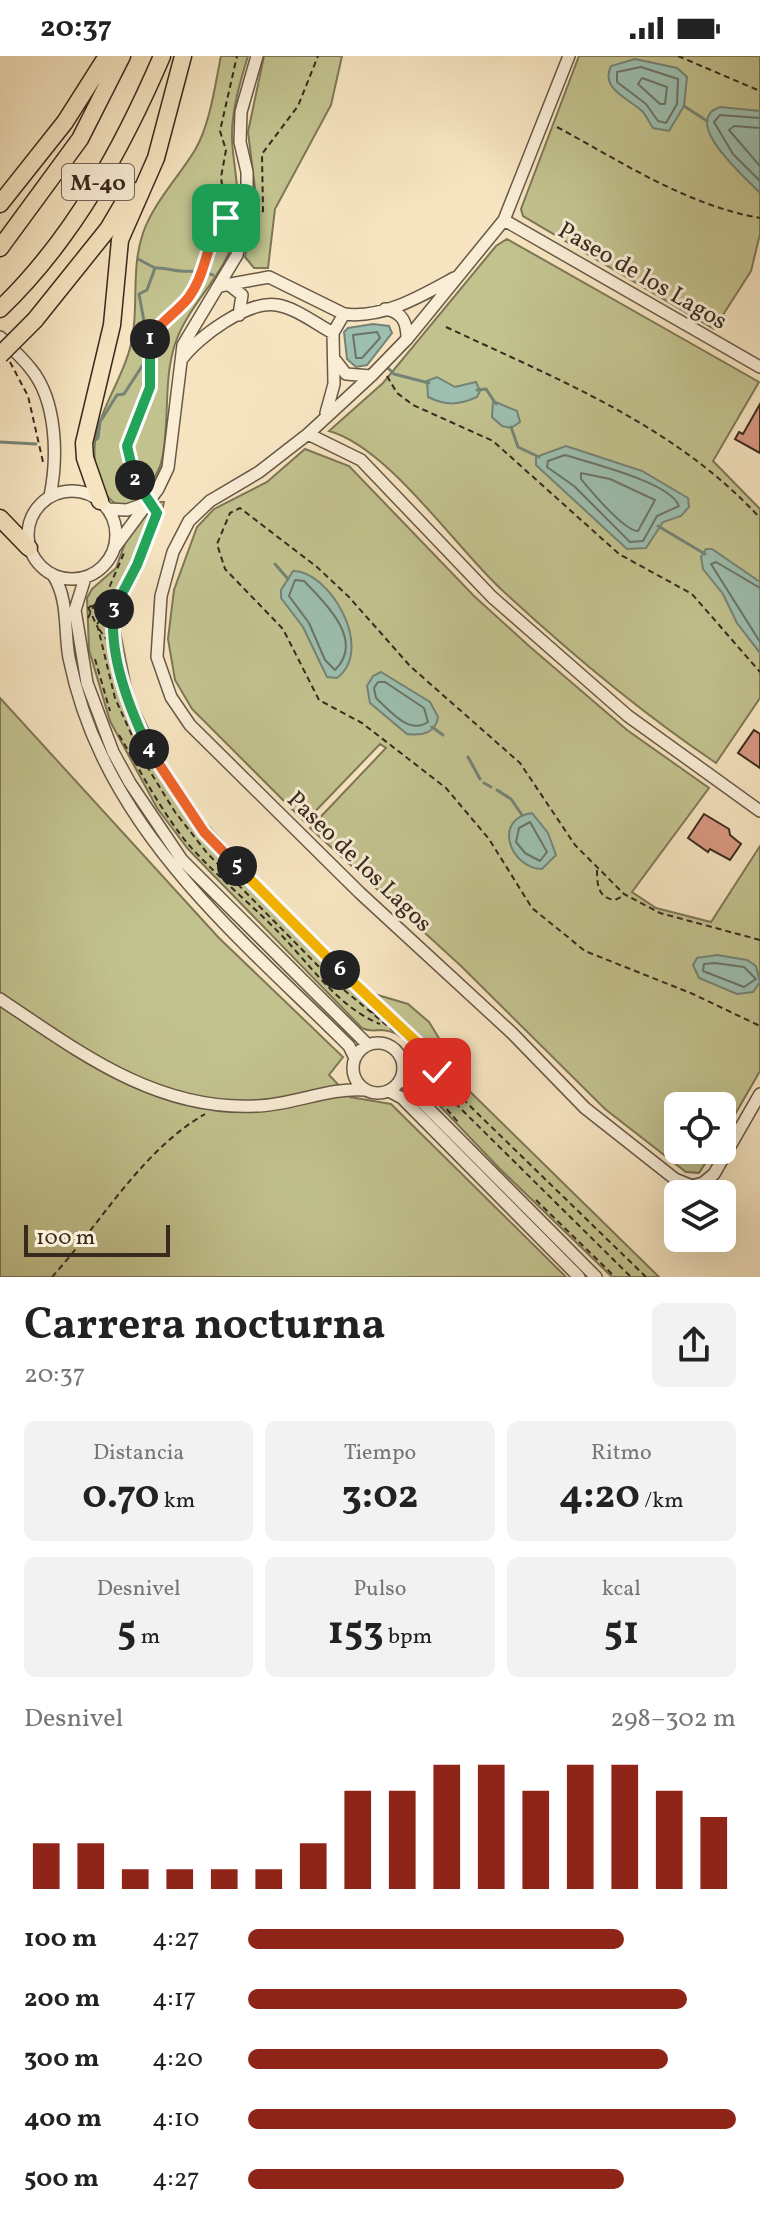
<!DOCTYPE html>
<html lang="es">
<head>
<meta charset="utf-8">
<style>
	:root { --surface:#fff; --page:#f2f2f2; --text:#222; --muted:#767676; --accent:#8f2418 }
	body { margin:0; font-family:Vollkorn,serif; background:var(--page); color:var(--text); height:100vh; display:flex; flex-direction:column; font-size:30px; white-space:nowrap }
	* { box-sizing:border-box; margin:0 }
	p { font-size:26px; color:var(--muted) }
	.icon { flex:none; width:44px; height:44px; fill:none; stroke:currentColor; stroke-width:2; stroke-linecap:round; stroke-linejoin:round }
	.map { position:relative; height:1221px; overflow:hidden }
	.details { display:flex; flex-direction:column; background:var(--surface); flex:1 }
	.details>* { flex:none }
	.fabs { position:absolute; left:664px; top:1036px; display:grid; gap:16px }
	.fabs a { display:grid; place-items:center; width:72px; height:72px; border-radius:12px; background:var(--surface); box-shadow:0 8px 32px #0002; font-size:40px }
	.scale { position:absolute; left:24px; bottom:20px; width:146px; box-sizing:border-box; padding-left:8px; border:4px solid #392a1e; border-top:0; font-size:22px; line-height:28px; white-space:nowrap; color:#392a1e; -webkit-text-stroke:6px #f9edd6; paint-order:stroke }
	.pin { position:absolute; display:grid; place-items:center; width:68px; height:68px; color:#fff; margin:-34px; border-radius:16px; box-shadow:0 4px 12px #0006 }
	.km { position:absolute; width:40px; height:40px; margin:-20px; border-radius:50%; background:#222; color:#fff; font-size:22px; line-height:40px; text-align:center }
	.round { display:grid; place-items:center; flex:none; width:84px; height:84px; border-radius:12px; background:var(--page) }
	.summary { display:flex; align-items:center; justify-content:space-between; height:136px; padding:0 24px }
	h1 { font-size:44px; font-weight:700; line-height:60px }
	.metrics { display:grid; grid-template-columns:repeat(3,1fr); gap:12px; height:136px; padding:8px 24px }
	.metrics div { display:grid; align-content:center; border-radius:12px; background:var(--page); text-align:center }
	.metrics b { font-size:40px; font-weight:700 }
	.metrics small { font-size:22px; font-weight:400 }
	.metrics p { font-size:22px }
	.chart { height:224px; padding:16px 24px }
	.chart p { display:flex; justify-content:space-between }
	.chart svg { width:100%; height:144px; margin-top:8px; stroke:var(--accent); stroke-width:6 }
	ul { padding:0 24px; list-style:none; font-size:26px }
	li { display:grid; grid-template-columns:128px 96px 1fr; align-items:center; height:60px }
	li i { height:20px; border-radius:10px; background:var(--accent) }
	.status { display:flex; justify-content:space-between; align-items:center; height:56px; padding:0 40px; background:var(--surface); direction:ltr }
	.status svg { height:22px; fill:currentColor }
	.map>svg:first-child { display:block }
	.green { fill:#c2c28e; stroke:#7e7656; stroke-width:2 }
	.water { fill:#9dbfb0; stroke:#758376; stroke-width:2 }
	.lines { fill:none; stroke-linecap:round; stroke-linejoin:round }
	.shore { stroke:#6b7467; stroke-width:2 }
	.stream { stroke:#758376; stroke-width:3 }
	.building { fill:#d99882; stroke:#392a1e; stroke-width:2 }
	.minor-casing { stroke:#685846; stroke-width:14 }
	.highway-casing { stroke:#392a1e; stroke-width:19 }
	.path { stroke:#392a1e; stroke-width:2; stroke-dasharray:6 4; stroke-linecap:butt }
	.minor { stroke:#f9edd6; stroke-width:11 }
	.highway { stroke:#f6e4c0; stroke-width:16 }
	.highway-bridge-casing { stroke:#392a1e; stroke-width:19; stroke-linecap:butt }
	.highway-bridge { stroke:#f6e4c0; stroke-width:16 }
	.split-1-casing { stroke:#fff; stroke-width:16 }
	.split-2-casing { stroke:#fff; stroke-width:16 }
	.split-3-casing { stroke:#fff; stroke-width:16 }
	.split-4-casing { stroke:#fff; stroke-width:16 }
	.split-5-casing { stroke:#fff; stroke-width:16 }
	.split-6-casing { stroke:#fff; stroke-width:16 }
	.split-7-casing { stroke:#fff; stroke-width:16 }
	.split-1 { stroke:#f0652b; stroke-width:10 }
	.split-2 { stroke:#22a559; stroke-width:10 }
	.split-3 { stroke:#22a559; stroke-width:10 }
	.split-4 { stroke:#22a559; stroke-width:10 }
	.split-5 { stroke:#f0652b; stroke-width:10 }
	.split-6 { stroke:#f5b400; stroke-width:10 }
	.split-7 { stroke:#f5b400; stroke-width:10 }
	.labels { text-anchor:middle; stroke-width:6; stroke-linejoin:round; paint-order:stroke }
	.shield { fill:#f9edd6; stroke:#736455; stroke-width:2 }
	.shield-label { font-size:22px; font-weight:bold; fill:#392a1e }
	.street-label { font-size:24px; fill:#392a1e; stroke:#f9edd6 }
</style>
</head>
<body>
<div class="status"><b>20:37</b><svg viewBox="0 0 49 12"><path d="M0 12V9h3v3zM5 12V6h3v6zM10 12V3h3v9zM15 12V0h3v12zM26 1h20v11H26zM47 4h2v5h-2z"/></svg></div>
<div class="map">
<svg width="760" height="1221" viewBox="0 0 760 1221">
	<rect width="100%" height="100%" fill="#f6e4c0"/>
	<filter id="stains"><feTurbulence type="fractalNoise" baseFrequency=".0025" numOctaves="4"/><feColorMatrix values="0 0 0 0 .2 0 0 0 0 .09 0 0 0 0 .02 0 0 0 .5 -.17"/></filter>
	<radialGradient id="worn" r=".72"><stop offset=".6" stop-color="#630" stop-opacity="0"/><stop offset="1" stop-color="#630" stop-opacity=".3"/></radialGradient>
	<!-- green -->
	<path class="green" d="M 221,0 L 248,0 C 240,26 231,56 232,84 C 234,116 242,143 236,175 C 227,219 189,246 175,288 C 163,325 170,366 162,403 C 159,420 146,433 140,446 L 123,451 C 109,446 105,438 100,425 C 80,375 118,338 130,292 C 140,254 130,215 143,177 C 154,146 178,122 195,94 C 210,69 215,29 221,0 Z
		M 264,0 L 342,0 L 331,49 L 275,153 L 268,212 L 254,212 L 245,201 L 256,140 L 248,76 Z
		M 579,0 L 760,0 L 760,178 L 751,215 L 714,273 L 523,160 L 521,153 Z
		M 507,183 L 759,326 L 713,405 L 760,453 L 760,642 L 716,707 C 640,656 570,597 503,535 C 456,492 388,391 329,375 L 383,327 L 496,190 Z
		M 305,393 L 349,410 L 474,540 L 529,590 L 627,674 L 709,732 L 632,836 L 656,852 L 711,866 L 760,790 L 760,1015 L 722,1081 L 722,1050 L 678,1050 L 678,1094 L 714,1094 L 699,1117 L 686,1116 L 605,1053 L 461,910 L 310,772 L 386,692 L 380,688 L 305,766 L 192,653 L 175,624 L 168,583 L 174,534 L 197,471 L 214,453 L 267,426 Z
		M 157,446 L 164,446 L 161,461 L 117,560 L 133,641 L 171,720 L 205,766 L 266,834 L 371,937 L 408,948 L 429,966 L 445,992 L 448,1014 L 659,1221 L 612,1221 L 500,1113 L 415,1024 C 417,1000 411,977 382,974 C 374,974 370,976 362,972 L 188,793 L 157,752 L 110,665 L 89,594 L 87,542 L 92,533 L 116,512 L 127,482 Z
		M 0,642 L 219,882 L 343,1001 L 329,1019 L 350,1041 L 391,1048 L 566,1221 L 0,1221 Z"/>
	<!-- water -->
	<path class="water" d="M 635,3 L 677,12 L 687,21 L 684,50 L 669,75 L 653,72 C 649,66 646,59 642,55 C 628,42 600,33 611,10 Z
		M 720,51 L 760,55 L 760,137 C 746,122 679,65 720,51 Z
		M 373,268 L 389,270 L 392,277 L 367,309 L 356,311 L 347,303 L 344,276 L 348,272 Z
		M 437,321 L 455,331 L 476,326 L 480,335 L 477,341 C 459,349 446,350 428,341 L 427,325 Z
		M 493,345 L 517,355 L 520,366 L 511,372 L 502,370 L 492,361 Z
		M 566,390 L 642,415 L 688,442 L 689,451 L 681,460 L 663,466 L 646,492 L 627,493 L 536,409 L 536,401 Z
		M 706,493 L 712,493 L 760,526 L 760,597 L 737,567 L 723,538 L 703,513 L 701,501 Z
		M 293,515 C 328,514 376,592 337,622 L 327,621 L 303,571 L 281,542 L 281,534 Z
		M 381,616 L 430,646 L 438,661 C 436,677 422,680 407,678 L 370,647 L 367,630 L 373,620 Z
		M 532,757 L 548,777 L 556,799 L 542,813 C 510,812 492,763 532,757 Z
		M 717,899 L 747,904 L 756,910 L 760,926 L 753,936 L 737,938 L 699,922 L 693,909 L 697,902 Z"/>
	<g class="lines">
		<!-- shore -->
		<path class="shore" d="M 641,11 L 678,23 L 677,48 L 666,67 L 658,65 L 646,48 L 617,26 L 617,16 Z
			M 642,22 L 667,31 L 665,48 L 660,48 L 638,28 Z
			M 760,62 L 720,59 L 714,66 L 733,98 L 760,125
			M 760,72 L 734,70 L 729,74 L 760,110
			M 377,276 L 380,282 L 362,302 L 356,302 L 353,279 Z
			M 565,399 C 590,407 670,426 679,450 L 657,460 L 643,485 L 630,486 L 574,430 L 547,411 L 548,405 Z
			M 581,417 L 610,423 L 655,444 L 638,475 C 624,475 591,435 581,423 Z
			M 295,524 L 304,525 C 323,545 366,584 335,614 L 325,604 L 309,567 L 289,540 Z
			M 760,532 L 716,506 L 711,508 L 760,586
			M 378,626 L 385,626 L 424,652 L 428,666 C 409,679 390,655 376,642 L 374,632 Z
			M 530,766 L 547,796 L 540,805 L 525,797 L 516,786 L 519,772 Z
			M 715,907 L 744,911 L 756,923 L 744,931 L 703,915 L 704,908 Z"/>
		<!-- stream -->
		<path class="stream" d="M 684,50 L 707,65
			M 138,203 L 155,212
			M 386,310 L 394,318 L 429,327
			M 477,334 L 486,333 L 496,348
			M 511,371 L 518,391 L 539,401
			M 0,386 L 36,388
			M 91,387 L 98,382 L 100,366 L 117,339 L 124,338 L 146,304 L 139,290 L 145,271 L 139,238 L 147,234 L 155,212 C 165,211 173,215 181,215 C 194,216 200,214 213,219
			M 658,470 L 705,498
			M 275,508 L 288,523
			M 432,671 L 443,679
			M 468,701 L 480,723
			M 484,727 L 491,731
			M 497,734 L 511,743 L 522,759"/>
	</g>
	<!-- building -->
	<path class="building" d="M 760,348 L 760,397 L 735,383 L 739,376 L 743,378 Z
		M 754,674 L 760,678 L 760,712 L 738,697 Z
		M 704,758 L 729,773 L 730,779 L 741,788 L 730,804 L 710,793 L 708,796 L 688,782 Z"/>
	<g class="lines">
		<!-- minor casing -->
		<g class="minor-casing">
			<path id="minor" d="M 569,0 L 504,164 L 407,283 L 372,319 L 308,378 L 259,416 L 210,445 L 189,465 L 173,496 L 161,540 L 157,601 L 171,641 L 190,669 L 360,837 L 512,977 L 585,1052 L 675,1123 L 692,1130 L 703,1127 L 714,1118 L 760,1038
				M 504,164 L 760,311
				M 228,228 L 242,239 L 239,259
				M 220,230 L 269,221 L 344,258 C 383,263 421,240 454,222
				M 385,253 C 403,256 407,267 407,283
				M 0,281 C 10,291 22,301 31,313 C 57,345 58,401 50,440
				M 182,303 C 198,281 248,244 277,249 C 296,252 316,268 333,277
				M 336,305 L 346,318 L 371,320
				M 326,357 L 334,328 L 333,277 L 344,258
				M 308,378 L 361,404 L 492,541 L 628,660 L 760,755
				M28 479a44 44 0 1 1 88 0a44 44 0 1 1-88 0Z
				M 108,453 L 127,454 L 144,448
				M 115,491 L 158,433 L 168,412 L 183,289 L 237,199 L 247,140 L 247,116 L 240,86 L 241,56 L 257,0
				M 53,519 C 69,543 64,575 69,602 C 76,636 87,669 102,700 C 157,816 260,901 349,990 L 355,1002
				M 85,522 L 75,554 L 87,627 L 113,696 L 130,727 L 182,804 L 368,989
				M 0,943 C 79,996 156,1055 256,1050 C 294,1049 328,1031 366,1034
				M353 1012a25 25 0 1 1 50 0a25 25 0 1 1-50 0Z
				M 403,1020 L 410,1034 L 596,1221
				M 389,1035 L 402,1042 L 579,1221"/>
		</g>
		<!-- highway casing -->
		<g class="highway-casing">
			<path id="highway" d="M 0,148 L 65,66 L 107,0
				M 0,192 L 80,83 L 122,0
				M 0,253 C 73,183 123,91 162,0
				M 35,264 L 108,173 L 131,134
				M 100,445 L 85,402 L 84,387 L 112,269 L 120,184 L 156,102 L 183,0
				M 0,462 L 29,492"/>
		</g>
		<!-- path -->
		<path class="path" d="M 678,0 L 760,35
			M 557,71 C 622,106 686,149 760,162
			M 254,157 L 260,159 L 263,155 L 262,98 L 298,50 L 318,0
			M 226,159 L 221,121 L 226,94 L 220,75 L 237,0
			M 446,271 C 557,323 676,370 760,462
			M 10,306 L 28,340 L 43,406
			M 387,320 L 397,337 L 413,349 L 493,385 L 619,498 L 692,538 L 760,616
			M 141,436 L 132,419 L 127,390 L 150,331 L 150,282 L 159,268 L 189,241 L 213,176 L 232,160
			M 118,542 C 107,571 115,596 123,625 C 170,782 314,888 427,996 L 437,1016 L 474,1054 L 646,1221
			M 88,551 L 98,572 L 115,642 L 143,704 L 175,756 L 207,797 L 332,924 L 419,996 L 455,1047 L 631,1221
			M 89,551 L 118,542 L 129,527 L 157,457 L 155,453
			M 88,562 L 98,542 L 106,539 L 124,497
			M 97,568 L 115,547
			M 99,573 L 114,594
			M 95,603 L 110,655
			M 119,679 C 141,716 161,755 188,788 C 218,822 254,850 285,883 C 313,913 340,952 380,968
			M 597,814 C 597,829 598,842 615,844 L 623,840
			M 760,884 L 660,857 L 624,838 L 575,789 L 520,707 L 410,610 L 349,541 L 317,511 L 240,452 L 230,457 L 217,488 L 225,513 L 283,573 L 319,644 L 362,667 L 446,732 L 489,783 L 532,852 L 585,895 L 693,938 L 760,970
			M 370,955 L 394,966
			M 425,994 L 415,992 C 425,1028 434,1039 458,1066
			M 536,1144 L 615,1221
			M 52,1221 C 101,1167 141,1095 205,1058"/>
		<!-- minor -->
		<use href="#minor" class="minor"/>
		<!-- highway -->
		<use href="#highway" class="highway"/>
		<!-- highway-bridge casing -->
		<g class="highway-bridge-casing">
			<path id="highway-bridge" d="M 0,299 L 35,264"/>
		</g>
		<!-- highway-bridge -->
		<use href="#highway-bridge" class="highway-bridge"/>
	</g>
	<g class="lines">
		<!-- split-1 casing -->
		<g class="split-1-casing">
			<path id="split-1" d="M 150,283 C 160,265 177,257 189,241 C 207,217 205,185 226,162"/>
		</g>
		<!-- split-2 casing -->
		<g class="split-2-casing">
			<path id="split-2" d="M 135,424 L 127,390 L 150,331 L 150,283"/>
		</g>
		<!-- split-3 casing -->
		<g class="split-3-casing">
			<path id="split-3" d="M 114,553 L 137,509 L 157,457 L 135,424"/>
		</g>
		<!-- split-4 casing -->
		<g class="split-4-casing">
			<path id="split-4" d="M 114,553 C 108,599 129,652 149,693"/>
		</g>
		<!-- split-5 casing -->
		<g class="split-5-casing">
			<path id="split-5" d="M 149,693 L 204,776 L 237,810"/>
		</g>
		<!-- split-6 casing -->
		<g class="split-6-casing">
			<path id="split-6" d="M 237,810 L 340,914"/>
		</g>
		<!-- split-7 casing -->
		<g class="split-7-casing">
			<path id="split-7" d="M 340,914 L 427,996 L 437,1016"/>
		</g>
		<!-- split-1 -->
		<use href="#split-1" class="split-1"/>
		<!-- split-2 -->
		<use href="#split-2" class="split-2"/>
		<!-- split-3 -->
		<use href="#split-3" class="split-3"/>
		<!-- split-4 -->
		<use href="#split-4" class="split-4"/>
		<!-- split-5 -->
		<use href="#split-5" class="split-5"/>
		<!-- split-6 -->
		<use href="#split-6" class="split-6"/>
		<!-- split-7 -->
		<use href="#split-7" class="split-7"/>
	</g>
	<g class="labels">
		<!-- shield labels -->
		<rect class="shield" x="62" y="108" width="72" height="36" rx="6"/>
		<g class="shield-label">
			<text x="98" y="134">M-40</text>
		</g>
		<!-- street labels -->
		<g class="street-label">
			<text transform="translate(643 219) rotate(30)" y="8">Paseo de los Lagos</text>
			<text transform="translate(360 805) rotate(44)" y="8">Paseo de los Lagos</text>
		</g>
	</g>
	<rect width="100%" height="100%" filter="url(#stains)"/>
	<rect width="100%" height="100%" fill="url(#worn)"/>
</svg>
<div class="fabs">
<a><svg class="icon" aria-label="locate" viewBox="0 0 24 24"><circle cx="12" cy="12" r="6"/><path d="M12 2v4M12 18v4M2 12h4M18 12h4"/></svg></a>
<a><svg class="icon" aria-label="layers" viewBox="0 0 24 24"><path d="M12 4l9 5-9 5-9-5zM3 14l9 5 9-5"/></svg></a>
</div>
<div class="scale">100 m</div>
<div class="pin" style="left:226px;top:162px;background:#1e9e55"><svg class="icon" aria-label="arrive" viewBox="0 0 24 24"><path d="M6 21V4h12l-3 4 3 4H6"/></svg></div>
<div class="pin" style="left:437px;top:1016px;background:#d93025"><svg class="icon" aria-label="check" viewBox="0 0 24 24"><path d="M5 12l5 5 9-10"/></svg></div>
<b class="km" style="left:150px;top:283px">1</b>
<b class="km" style="left:135px;top:424px">2</b>
<b class="km" style="left:114px;top:553px">3</b>
<b class="km" style="left:149px;top:693px">4</b>
<b class="km" style="left:237px;top:810px">5</b>
<b class="km" style="left:340px;top:914px">6</b>
</div>
<section class="details">
<div class="summary"><div><h1>Carrera nocturna</h1><p>20:37</p></div><a class="round"><svg class="icon" aria-label="share" viewBox="0 0 24 24"><path d="M12 15V3M7 8l5-5 5 5M5 13v7h14v-7"/></svg></a></div>
<div class="metrics">
<div><p>Distancia</p><b>0.70<small> km</small></b></div>
<div><p>Tiempo</p><b>3:02</b></div>
<div><p>Ritmo</p><b>4:20<small> /km</small></b></div>
</div>
<div class="metrics">
<div><p>Desnivel</p><b>5<small> m</small></b></div>
<div><p>Pulso</p><b>153<small> bpm</small></b></div>
<div><p>kcal</p><b>51</b></div>
</div>
<div class="chart"><p><span>Desnivel</span>298–302 m</p>
<svg viewBox="0 0 160 44" preserveAspectRatio="none"><path d="M5 44V30M15 44V30M25 44V38M35 44V38M45 44V38M55 44V38M65 44V30M75 44V14M85 44V14M95 44V6M105 44V6M115 44V14M125 44V6M135 44V6M145 44V14M155 44V22"/></svg>
</div>
<ul>
<li><b>100 m</b>4:27<i style="width:77%"></i></li>
<li><b>200 m</b>4:17<i style="width:90%"></i></li>
<li><b>300 m</b>4:20<i style="width:86%"></i></li>
<li><b>400 m</b>4:10<i style="width:100%"></i></li>
<li><b>500 m</b>4:27<i style="width:77%"></i></li>
</ul>
</section>
</body>
</html>
